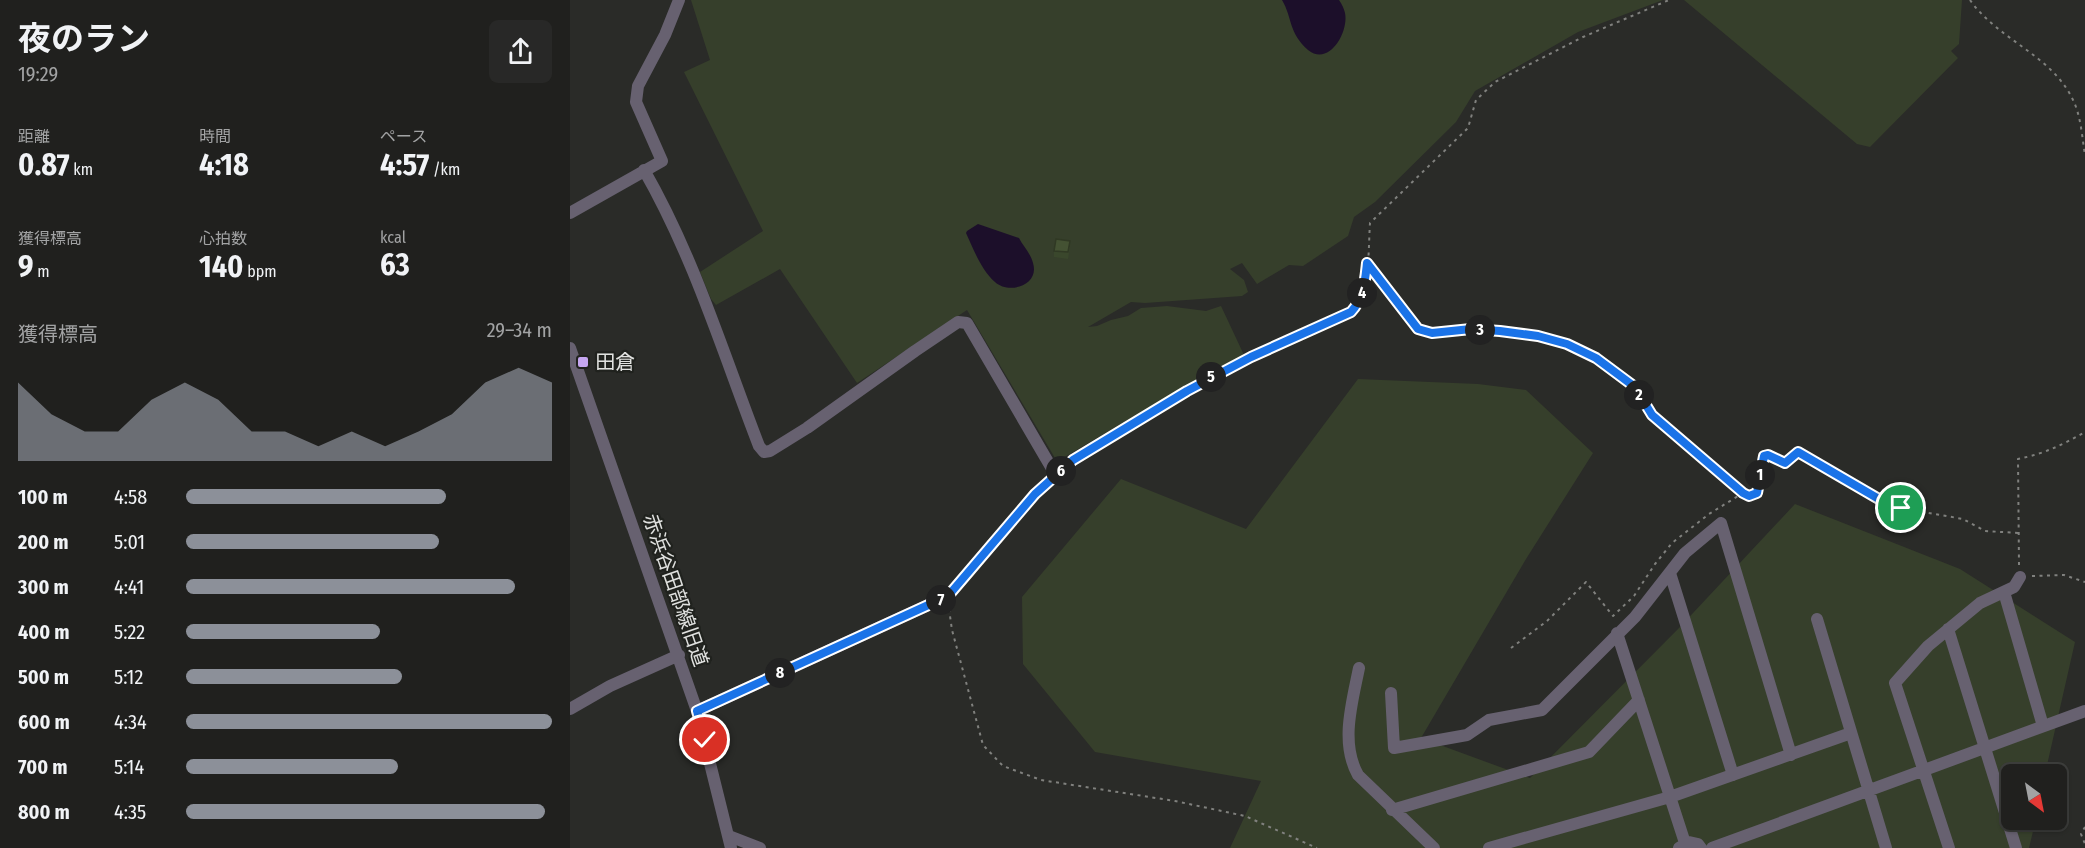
<!DOCTYPE html>
<html lang="ja">
<head>
<meta charset="utf-8">
<style>
	:root { --surface:#20201e; --page:#282827; --text:#f1f3f6; --muted:#a2a3a4; --line:#3d3e3c; --accent:#8c9099 }
	body { margin:0; font-family:"Fira Sans Condensed","Noto Sans JP",sans-serif; background:var(--page); color:var(--text); height:100vh; display:flex; flex-direction:column; font-size:22px; white-space:nowrap }
	* { box-sizing:border-box; margin:0 }
	p { font-size:20px; color:var(--muted) }
	.icon { flex:none; width:33px; height:33px; fill:none; stroke:currentColor; stroke-width:2; stroke-linecap:round; stroke-linejoin:round }
	.map { position:relative; flex:1; overflow:hidden }
	.drawer { display:flex; flex-direction:column; background:var(--surface); width:570px }
	.drawer>* { flex:none }
	.needle { width:39px; rotate:148deg }
	.fabs { position:absolute; left:1431px; top:764px; display:grid; gap:12px }
	.fabs a { display:grid; place-items:center; width:66px; height:66px; border-radius:9px; background:var(--surface); box-shadow:0 2px 4px #0004,0 0 0 2px var(--line); font-size:30px }
	.pin { position:absolute; display:grid; place-items:center; width:51px; height:51px; color:#fff; margin:-26px; border:3px solid #fff; border-radius:50%; box-shadow:0 2px 6px #0007 }
	.km { position:absolute; width:30px; height:30px; margin:-15px; border-radius:50%; background:#222; color:#fff; font-size:16px; line-height:30px; text-align:center }
	.round { display:grid; place-items:center; flex:none; width:63px; height:63px; border-radius:9px; background:var(--page) }
	.overview { display:flex; align-items:center; justify-content:space-between; height:102px; padding:0 18px }
	h1 { font-size:33px; font-weight:700; line-height:45px }
	.figures { display:grid; grid-template-columns:repeat(3,1fr); gap:9px; height:102px; padding:6px 18px }
	.figures div { display:grid; align-content:center }
	.figures b { font-size:30px; font-weight:700 }
	.figures small { font-size:16px; font-weight:400 }
	.figures p { font-size:16px }
	.chart { height:168px; padding:12px 18px }
	.chart p { display:flex; justify-content:space-between }
	.chart svg { width:100%; height:108px; margin-top:6px; fill:var(--accent); opacity:.7 }
	ul { padding:0 18px; list-style:none; font-size:20px }
	li { display:grid; grid-template-columns:96px 72px 1fr; align-items:center; height:45px }
	li i { height:15px; border-radius:8px; background:var(--accent) }
	main { display:flex; flex:1; min-height:0 }
	.map>svg:first-child { display:block }
	.green { fill:#363f2b }
	.water { fill:#1c0f2a }
	.lines { fill:none; stroke-linecap:round; stroke-linejoin:round }
	.path { stroke:#80817e; stroke-width:2; stroke-dasharray:3 4.5; stroke-linecap:butt }
	.minor { stroke:#676170; stroke-width:12 }
	.wall { fill:#3a472c }
	.building { fill:#445233; stroke:#303924; stroke-width:1.5 }
	.route-casing { stroke:#fff; stroke-width:12 }
	.route { stroke:#1a73e8; stroke-width:8 }
	.poi-dot { fill:#c5a6f0; stroke:#20221e; stroke-width:2 }
	.labels { text-anchor:middle; stroke-width:4.5; stroke-linejoin:round; paint-order:stroke }
	.poi-label { font-size:20px; fill:#e1e2e0; stroke:#20221e; text-anchor:start }
	.street-label { font-size:20px; fill:#e1e2e0; stroke:#20221e }
</style>
</head>
<body>
<main>
<section class="drawer">
<div class="overview"><div><h1>夜のラン</h1><p>19:29</p></div><a class="round"><svg class="icon" aria-label="share" viewBox="0 0 24 24"><path d="M12 15V3M7 8l5-5 5 5M5 13v7h14v-7"/></svg></a></div>
<div class="figures">
<div><p>距離</p><b>0.87<small> km</small></b></div>
<div><p>時間</p><b>4:18</b></div>
<div><p>ペース</p><b>4:57<small> /km</small></b></div>
</div>
<div class="figures">
<div><p>獲得標高</p><b>9<small> m</small></b></div>
<div><p>心拍数</p><b>140<small> bpm</small></b></div>
<div><p>kcal</p><b>63</b></div>
</div>
<div class="chart"><p><span>獲得標高</span>29–34 m</p>
<svg viewBox="0 0 160 44" preserveAspectRatio="none"><path d="M0 44V12L10 25L20 32L30 32L40 19L50 12L60 19L70 32L80 32L90 38L100 32L110 38L120 32L130 25L140 12L150 6L160 12V44z"/></svg>
</div>
<ul>
<li><b>100 m</b>4:58<i style="width:71%"></i></li>
<li><b>200 m</b>5:01<i style="width:69%"></i></li>
<li><b>300 m</b>4:41<i style="width:90%"></i></li>
<li><b>400 m</b>5:22<i style="width:53%"></i></li>
<li><b>500 m</b>5:12<i style="width:59%"></i></li>
<li><b>600 m</b>4:34<i style="width:100%"></i></li>
<li><b>700 m</b>5:14<i style="width:58%"></i></li>
<li><b>800 m</b>4:35<i style="width:98%"></i></li>
</ul>
</section>
<div class="map">
<svg width="1515" height="848" viewBox="0 0 1515 848">
	<rect width="100%" height="100%" fill="#2a2b28"/>
	<!-- green -->
	<path class="green" d="M 121,0 L 1093,0 L 1008,32 L 905,91 L 886,122 L 805,202 L 784,217 L 778,236 L 733,266 L 719,265 L 687,284 L 672,263 L 660,269 L 674,280 L 678,292 L 672,296 L 575,303 L 561,302 L 518,327 L 527,326 L 541,320 L 558,316 L 571,308 L 597,306 L 636,311 L 651,306 L 674,355 C 612,386 553,423 493,458 L 485,458 L 397,310 L 287,383 L 210,269 L 146,305 L 141,299 L 130,272 L 193,231 L 114,72 L 140,60 Z
		M 1114,0 L 1392,0 L 1389,44 L 1381,51 L 1388,58 L 1300,147 L 1287,144 Z
		M 788,379 L 908,384 L 956,390 L 1023,453 L 956,559 L 851,738 L 960,778 L 1109,628 L 1225,504 L 1390,569 L 1505,642 L 1475,774 L 1442,774 L 1442,819 L 1466,819 L 1459,848 L 660,848 L 691,781 L 525,752 L 453,664 L 452,597 L 551,479 L 676,529 Z"/>
	<!-- water -->
	<path class="water" d="M 712,0 L 769,0 C 772,4 774,9 775,13 C 779,32 759,67 738,50 C 718,32 723,19 712,0 Z
		M 408,224 L 449,238 C 453,246 461,254 463,263 C 470,285 439,295 425,282 C 411,270 404,250 396,233 L 397,231 Z"/>
	<g class="lines">
		<!-- path -->
		<path class="path" d="M 1400,0 C 1428,40 1482,55 1503,100 C 1511,116 1512,137 1515,155
			M 798,264 L 848,329 L 862,333 L 901,329 L 930,331 L 967,336 L 997,344 L 1026,359 L 1065,387 L 1082,415 L 1173,493 L 1179,496 L 1187,493 L 1194,456 L 1198,455 L 1215,463 L 1228,452 L 1314,502 L 1331,508 L 1393,519 L 1415,531 L 1449,533
			M 498,465 L 617,391 L 681,357 L 781,312 C 801,290 798,251 800,223 L 898,128 L 906,100 L 925,82 L 1013,37 L 1099,0
			M 1449,565 L 1448,459 C 1476,453 1490,446 1515,432
			M 1462,576 L 1494,575 L 1515,582
			M 385,588 L 464,494 L 480,481
			M 379,609 L 382,630 L 413,745 L 433,766 L 471,780 L 605,801 L 675,816 L 747,848
			M 941,648 L 977,621 L 1016,582 L 1043,616 L 1064,596 L 1085,564 L 1102,543 L 1139,514 L 1173,493
			M 1515,827 L 1511,834 L 1515,844"/>
		<!-- minor -->
		<path class="minor" d="M 74,170 C 124,257 153,353 189,446 L 194,452 L 200,451 L 237,428 L 345,351 L 388,322 L 397,323 L 481,467 L 489,473
			M 0,213 L 92,161 L 66,102 L 68,86 L 95,35 L 109,0
			M 0,348 L 127,711 L 161,848
			M 1100,573 L 1163,775
			M 1434,592 L 1473,726
			M 1247,619 L 1316,848
			M 1378,629 L 1446,848
			M 1047,633 L 1115,843
			M 789,668 C 782,703 770,743 788,775 L 864,848
			M 821,693 L 824,748 L 897,735 L 919,720 L 972,710 L 1065,617 L 1115,553 L 1151,523 L 1221,755
			M 0,709 L 40,686 L 109,655
			M 127,711 L 378,596
			M 822,810 L 1019,752 L 1069,700
			M 159,836 L 190,848
			M 919,848 L 1100,797 L 1281,733
			M 1109,848 L 1119,842 L 1128,844 L 1131,848
			M 1142,848 L 1515,711
			M 1379,848 L 1325,683 L 1358,646 L 1410,603 L 1444,587 L 1450,577"/>
	</g>
	<!-- wall -->
	<path class="wall" d="M 500,247 L 498,259 L 484,257 L 484,251 Z"/>
	<!-- building -->
	<path class="building" d="M 486,239 L 500,241 L 498,252 L 484,251 Z"/>
	<g class="lines">
		<!-- route casing -->
		<g class="route-casing">
			<path id="route" d="M 135,740 L 127,711 L 378,596 L 465,494 L 503,460 L 617,391 L 681,357 L 781,312 C 794,298 795,281 797,263 L 848,329 L 862,333 L 901,329 L 930,331 L 968,336 L 997,344 L 1026,358 L 1065,387 L 1082,415 L 1173,493 L 1179,496 L 1187,493 L 1194,456 L 1198,455 L 1215,463 L 1228,452 L 1314,502 L 1331,508"/>
		</g>
		<!-- route -->
		<use href="#route" class="route"/>
	</g>
	<!-- markers -->
	<rect class="poi-dot" x="7" y="356" width="12" height="12" rx="3"/>
	<g class="labels">
		<!-- poi labels -->
		<g class="poi-label">
			<text x="25" y="369">田倉</text>
		</g>
		<!-- street labels -->
		<g class="street-label">
			<text transform="translate(106 590) rotate(71)" y="7">赤浜谷田部線旧道</text>
		</g>
	</g>
</svg>
<div class="fabs">
<a><svg class="needle" viewBox="-14 -14 28 28"><path d="M0-13l5 13h-10z" fill="#e53935"/><path d="M0 13l5-13h-10z" fill="#a2a3a4"/></svg></a>
</div>
<div class="pin" style="left:1331px;top:508px;background:#1e9e55"><svg class="icon" aria-label="arrive" viewBox="0 0 24 24"><path d="M6 21V4h12l-3 4 3 4H6"/></svg></div>
<div class="pin" style="left:135px;top:740px;background:#d93025"><svg class="icon" aria-label="check" viewBox="0 0 24 24"><path d="M5 12l5 5 9-10"/></svg></div>
<b class="km" style="left:1190px;top:475px">1</b>
<b class="km" style="left:1069px;top:395px">2</b>
<b class="km" style="left:910px;top:330px">3</b>
<b class="km" style="left:792px;top:293px">4</b>
<b class="km" style="left:641px;top:377px">5</b>
<b class="km" style="left:491px;top:471px">6</b>
<b class="km" style="left:371px;top:600px">7</b>
<b class="km" style="left:210px;top:673px">8</b>
</div>
</main>
</body>
</html>
